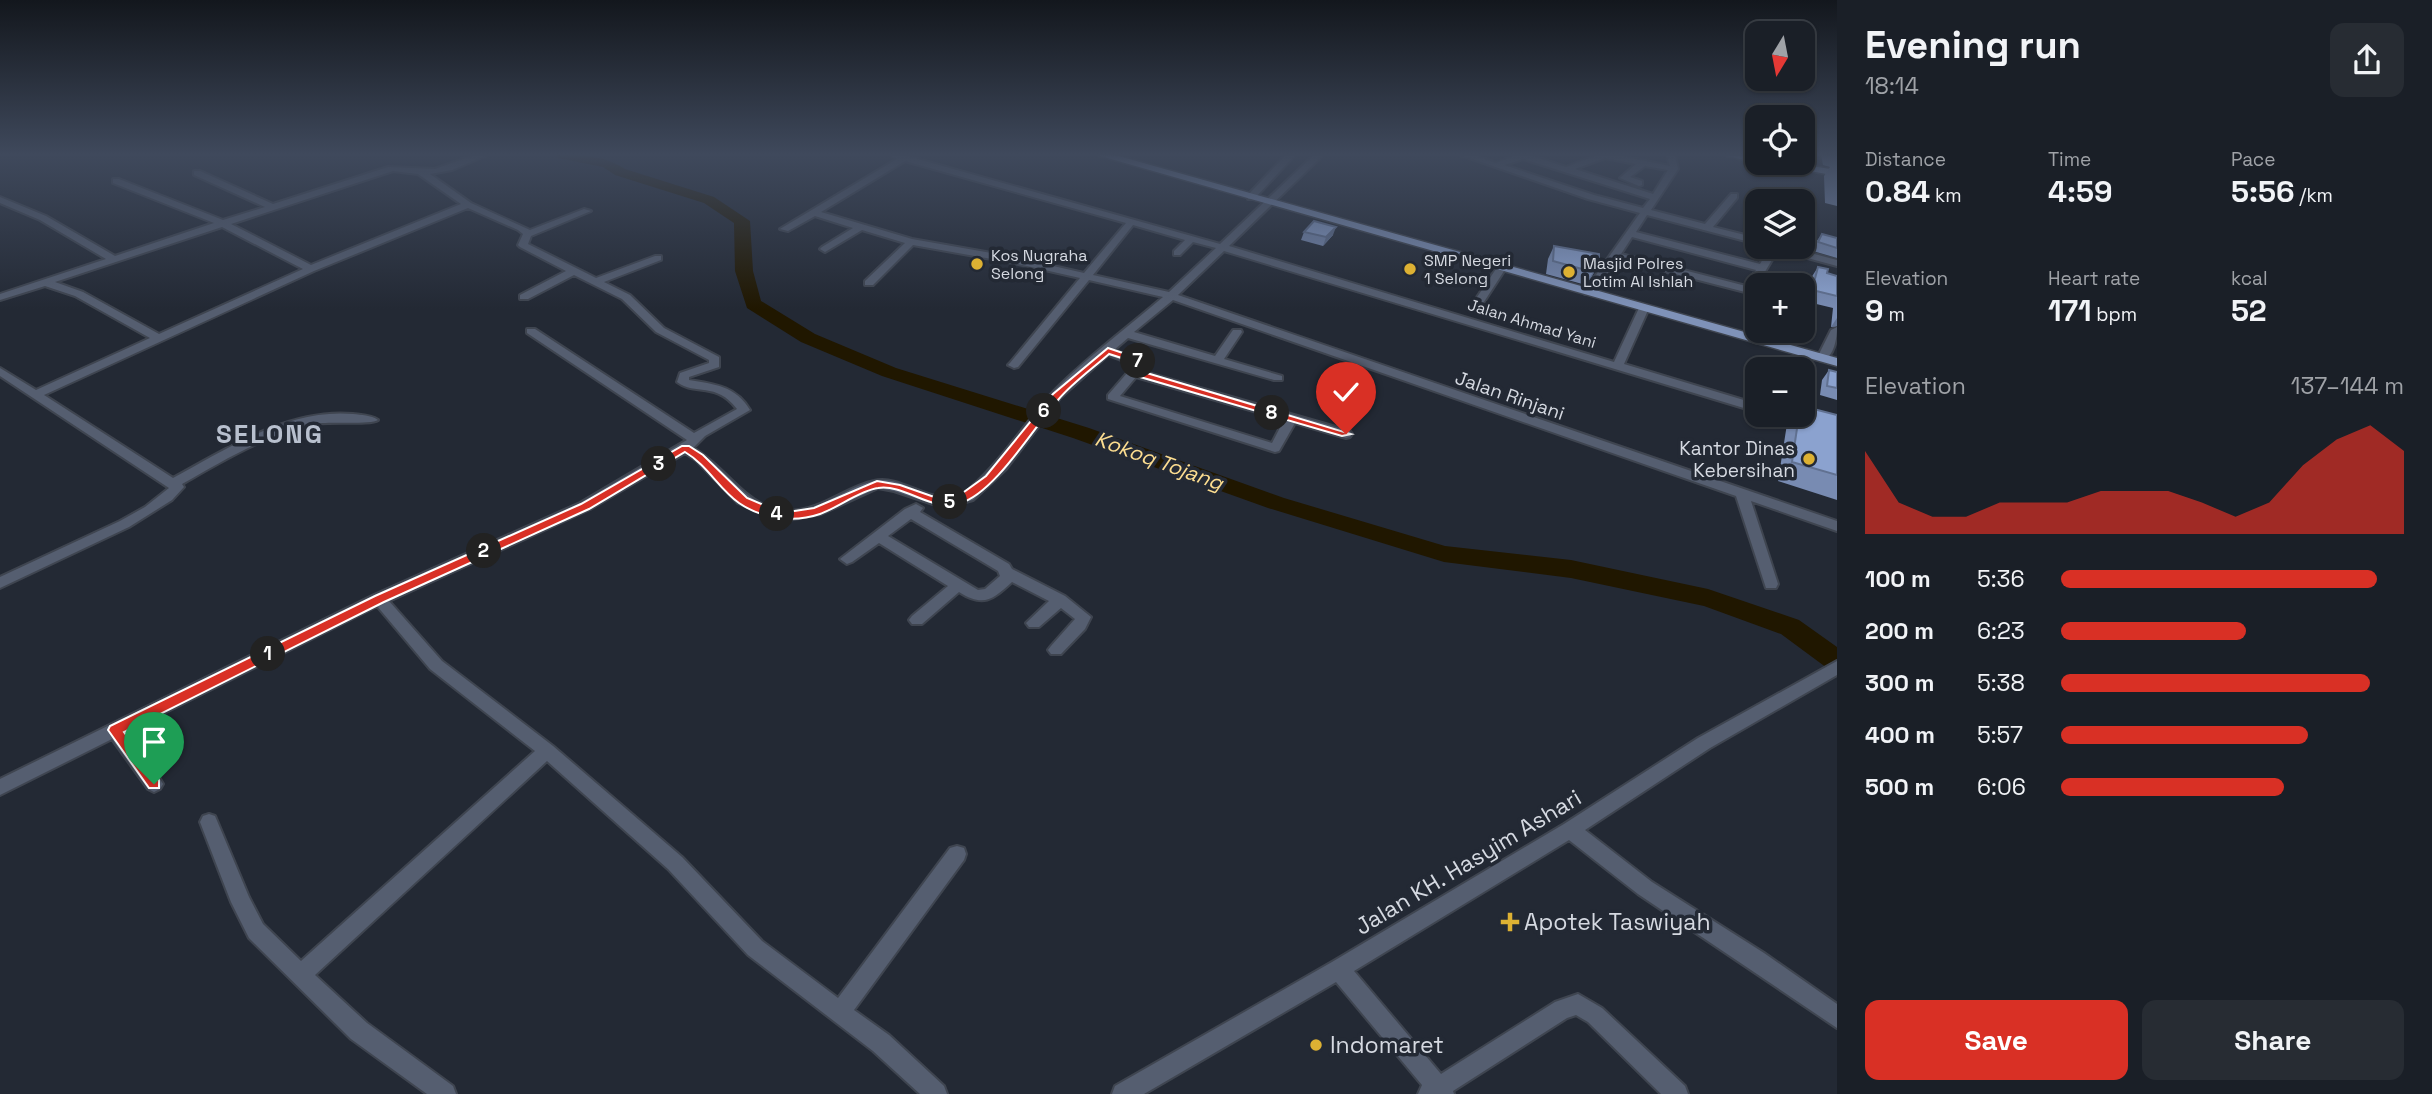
<!DOCTYPE html>
<html lang="en">
<head>
<meta charset="utf-8">
<style>
	:root { --surface:#1a1f27; --page:#272c33; --text:#f1f3f6; --muted:#9fa2a7; --line:#383d44; --accent:#d93025 }
	body { margin:0; font-family:"Space Grotesk",sans-serif; background:var(--page); color:var(--text); height:100vh; display:flex; flex-direction:column; font-size:26px; white-space:nowrap }
	* { box-sizing:border-box; margin:0 }
	p { font-size:23px; color:var(--muted) }
	.icon { flex:none; width:38px; height:38px; fill:none; stroke:currentColor; stroke-width:2; stroke-linecap:round; stroke-linejoin:round }
	.map { position:relative; flex:1; overflow:hidden }
	.panel { display:flex; flex-direction:column; background:var(--surface); width:595px }
	.panel>* { flex:none }
	.needle { width:46px; rotate:190deg }
	.tools { position:absolute; left:1745px; top:21px; display:grid; gap:14px }
	.tools a { display:grid; place-items:center; width:70px; height:70px; border-radius:14px; background:var(--surface); box-shadow:0 2px 5px #0004,0 0 0 2px var(--line); font-size:35px }
	.pin { position:absolute; display:grid; place-items:center; width:60px; height:60px; color:#fff; margin:-72px -30px; border-radius:50% 50% 50% 0; rotate:-45deg; box-shadow:0 0 7px #0007 }
	.pin .icon { rotate:45deg }
	.km { position:absolute; width:35px; height:35px; margin:-18px; border-radius:50%; background:#222; color:#fff; font-size:19px; line-height:35px; text-align:center }
	.round { display:grid; place-items:center; flex:none; width:74px; height:74px; border-radius:14px; background:var(--page) }
	.head { display:flex; align-items:center; justify-content:space-between; height:119px; padding:0 28px }
	h1 { font-size:38px; font-weight:700; line-height:52px }
	.metrics { display:grid; grid-template-columns:repeat(3,1fr); gap:10px; height:119px; padding:7px 28px }
	.metrics div { display:grid; align-content:center }
	.metrics b { font-size:30px; font-weight:700 }
	.metrics small { font-size:19px; font-weight:400 }
	.metrics p { font-size:19px }
	.chart { height:196px; padding:14px 28px }
	.chart p { display:flex; justify-content:space-between }
	.chart svg { width:100%; height:126px; margin-top:7px; fill:var(--accent); opacity:.7 }
	.action { display:flex; gap:14px; margin-top:auto; padding:14px 28px }
	.action a { flex:1; height:80px; border-radius:14px; background:var(--accent); color:#fff; font-size:28px; font-weight:700; line-height:80px; text-align:center }
	.action a+a { background:var(--page); color:var(--text) }
	ul { padding:0 28px; list-style:none; font-size:23px }
	li { display:grid; grid-template-columns:112px 84px 1fr; align-items:center; height:52px }
	li i { height:18px; border-radius:9px; background:var(--accent) }
	main { display:flex; flex:1; min-height:0 }
	.map>svg:first-child { display:block }
	.lines { fill:none; stroke-linecap:round; stroke-linejoin:round }
	.river { fill:#201700; fill-rule:evenodd }
	.minor-casing { stroke:#3f4550; stroke-width:4 }
	.major-casing { stroke:#3f4550; stroke-width:3 }
	.minor { fill:#555e70; fill-rule:evenodd }
	.major { fill:#7f92b8; fill-rule:evenodd }
	.wall { fill:#788bb2 }
	.shaded-wall { fill:#617191 }
	.building { fill:#8ba2cf; stroke:#617191; stroke-width:2 }
	.route { fill:#d93025; stroke:#fff; stroke-width:2 }
	.poi-dot { fill:#ddb133; stroke:#232934; stroke-width:2.5 }
	.labels { text-anchor:middle; stroke-width:7; stroke-linejoin:round; paint-order:stroke }
	.far-poi-label { font-size:16px; fill:#d5d9e1; stroke:#232934; text-anchor:start }
	.far-street-label { font-size:16px; fill:#d5d9e1; stroke:#232934 }
	.street-label { font-size:19px; fill:#d5d9e1; stroke:#232934 }
	.poi-label { font-size:19px; fill:#d5d9e1; stroke:#232934; text-anchor:end }
	.water-label { font-size:21px; font-style:italic; fill:#fcdd90; stroke:#232934 }
	.near-street-label { font-size:23px; fill:#d5d9e1; stroke:#232934 }
	.near-poi-label { font-size:23px; fill:#d5d9e1; stroke:#232934; text-anchor:start }
	.district-label { font-size:26px; font-weight:bold; letter-spacing:2px; fill:#b8c0ce; stroke:#232934 }
</style>
</head>
<body>
<main>
<div class="map">
<svg width="1837" height="1094" viewBox="0 0 1837 1094">
	<rect width="100%" height="100%" fill="#232934"/>
	<g class="lines">
		<!-- river -->
		<path class="river" d="M 556,155 C 581,155 604,155 625,169 L 714,197 L 750,221 L 753,271 L 761,301 L 815,334 L 896,368 L 1089,428 L 1284,498 L 1445,546 L 1571,560 L 1708,589 L 1799,620 L 1837,647 L 1837,672 L 1827,668 L 1781,634 L 1704,606 L 1571,578 L 1444,562 L 1268,508 L 1073,438 L 882,376 L 801,342 L 747,308 L 735,271 L 734,223 L 704,203 L 615,175 L 603,167 L 558,158 Z"/>
		<!-- minor casing -->
		<g class="minor-casing">
			<path id="minor" d="M 475,155 L 487,155 L 452,170 L 430,174 L 471,203 L 530,230 L 584,209 L 591,211 L 531,236 L 528,244 L 596,278 L 655,256 L 661,256 L 661,260 L 604,282 L 630,295 L 664,328 L 719,357 L 719,367 L 689,377 L 689,380 C 714,384 736,386 750,410 L 705,436 L 693,448 C 735,472 755,528 815,506 C 835,499 854,485 874,481 C 903,474 932,508 962,494 C 968,492 973,485 978,481 C 1007,454 1027,420 1054,391 C 1087,357 1127,328 1163,297 L 1089,280 L 1018,367 L 1014,368 L 1008,365 L 1010,363 L 1080,278 L 1014,263 L 913,245 L 873,285 L 865,285 L 865,281 L 905,243 L 862,230 L 825,252 L 820,249 L 822,247 L 853,228 L 815,216 L 788,231 L 780,229 L 897,159 L 891,155 L 907,156 L 1220,244 L 1314,155 L 1323,155 L 1229,246 L 1614,362 L 1639,308 L 1640,306 L 1648,306 L 1649,308 L 1624,364 L 1757,404 L 1757,412 L 1224,251 L 1178,295 L 1837,521 L 1837,531 L 1751,501 L 1778,584 L 1776,588 L 1766,588 L 1736,496 L 1173,300 L 1134,332 L 1215,356 L 1233,330 L 1241,330 L 1242,332 L 1224,359 L 1282,376 L 1282,380 L 1274,380 L 1128,338 L 1114,350 L 1145,362 L 1147,364 L 1141,371 L 1350,431 L 1352,434 L 1350,437 L 1346,438 L 1295,423 L 1279,451 L 1275,452 L 1108,399 L 1108,395 L 1134,365 L 1108,355 L 1060,398 L 1006,469 L 973,500 L 951,506 L 936,505 L 894,491 L 878,488 L 821,514 L 788,520 L 776,518 L 738,503 L 696,460 L 685,453 L 590,509 L 389,601 L 442,661 L 553,746 L 682,857 L 762,941 L 838,998 L 950,848 L 957,846 L 964,848 L 966,854 L 964,860 L 854,1010 L 889,1035 L 944,1086 L 947,1094 L 920,1094 L 873,1051 L 748,955 L 668,869 L 547,761 L 315,975 L 367,1023 L 453,1086 L 456,1094 L 427,1094 L 351,1039 L 249,938 L 231,902 L 200,822 L 203,816 L 209,814 L 215,816 L 249,897 L 263,924 L 301,961 L 535,751 L 430,669 L 377,606 L 126,732 L 160,779 L 163,784 L 160,789 L 154,792 L 148,789 L 112,739 L 0,795 L 0,779 L 374,595 L 580,503 L 687,440 L 527,333 L 527,329 L 535,329 L 694,433 L 737,409 C 716,381 695,396 677,382 L 680,373 L 709,363 L 709,360 L 656,332 L 622,299 L 574,275 L 528,299 L 520,299 L 520,295 L 566,271 L 520,247 L 518,245 L 523,234 L 518,230 L 468,208 L 314,271 L 44,395 L 173,478 C 226,449 289,408 353,414 C 361,415 371,415 378,420 C 371,425 329,421 315,424 C 267,434 224,460 182,484 L 184,487 L 172,500 L 129,527 L 0,588 L 0,577 L 120,521 L 145,507 L 169,488 L 0,376 L 0,368 L 36,390 L 150,338 L 75,296 L 45,286 L 0,300 L 0,294 L 106,259 L 40,220 L 0,203 L 0,197 L 46,216 L 115,256 L 214,223 L 113,183 L 113,179 L 119,179 L 223,220 L 265,207 L 194,175 L 194,171 L 200,171 L 273,204 L 388,167 L 435,169 ZM 905,161 L 1126,223 L 1084,273 L 1014,257 L 912,239 L 821,212 ZM 393,171 L 418,174 L 461,204 L 311,265 L 231,224 ZM 1133,225 L 1185,240 L 1174,251 L 1174,255 L 1180,255 L 1193,242 L 1216,248 L 1169,292 L 1093,275 ZM 222,227 L 303,269 L 159,334 L 83,292 L 55,282 ZM 1136,377 L 1284,420 L 1272,443 L 1120,396 Z
				M 1286,155 L 1295,155 L 1254,199 L 1248,199 L 1248,195 Z
				M 1461,155 L 1474,155 L 1496,163 L 1517,155 L 1529,155 L 1566,167 L 1597,155 L 1616,155 L 1670,166 L 1667,155 L 1675,155 L 1678,169 L 1651,210 L 1705,224 L 1731,194 L 1737,194 L 1737,198 L 1713,227 L 1757,238 L 1757,244 L 1647,215 L 1636,232 L 1760,264 L 1770,247 L 1788,247 L 1837,260 L 1837,266 L 1778,250 L 1754,290 L 1749,293 L 1617,259 L 1593,294 L 1585,294 L 1584,292 L 1640,213 L 1588,199 ZM 1605,158 L 1636,164 L 1620,178 L 1639,186 L 1642,185 L 1642,181 L 1630,177 L 1645,166 L 1668,170 L 1653,194 L 1575,169 ZM 1523,159 L 1650,199 L 1643,208 L 1594,195 L 1504,165 ZM 1632,237 L 1756,270 L 1746,286 L 1621,254 Z
				M 1790,189 L 1797,191 L 1790,201 L 1782,201 Z
				M 1498,266 L 1506,268 L 1480,308 L 1472,308 L 1471,306 Z
				M 1837,327 C 1837,339 1834,356 1823,361 L 1819,360 L 1817,358 L 1831,330 Z
				M 1774,415 L 1792,415 L 1837,428 L 1837,436 L 1776,418 Z
				M 916,504 L 923,508 L 920,512 L 1009,564 L 1012,569 L 1065,596 L 1091,617 L 1085,629 L 1061,654 L 1051,654 L 1048,650 L 1051,646 L 1075,619 L 1061,608 L 1039,627 L 1029,627 L 1026,623 L 1049,601 L 1012,582 C 993,599 984,608 959,592 L 922,624 L 912,624 L 909,620 L 912,616 L 948,586 L 879,543 L 852,562 L 847,564 L 840,559 L 905,509 ZM 911,519 L 998,571 L 1000,576 L 985,589 L 978,590 L 888,536 Z
				M 1837,661 L 1837,675 L 1710,748 L 1585,830 L 1652,882 L 1764,953 L 1837,1004 L 1837,1028 L 1638,894 L 1569,840 L 1354,971 L 1441,1074 L 1555,1002 L 1578,994 L 1602,1008 L 1685,1086 L 1688,1094 L 1661,1094 L 1588,1022 L 1576,1015 L 1567,1018 L 1453,1091 L 1454,1094 L 1418,1094 L 1422,1085 L 1336,982 L 1144,1094 L 1112,1094 L 1115,1086 L 1332,962 L 1564,824 L 1698,738 Z"/>
		</g>
		<!-- major casing -->
		<g class="major-casing">
			<path id="major" d="M 1097,155 L 1115,155 L 1837,358 L 1837,366 Z
				M 1723,155 L 1757,157 L 1758,163 Z
				M 1768,163 L 1791,163 L 1837,170 L 1837,176 Z"/>
		</g>
		<!-- minor -->
		<use href="#minor" class="minor"/>
		<!-- major -->
		<use href="#major" class="major"/>
	</g>
	<!-- wall -->
	<path class="wall" d="M 1821,155 L 1837,155 L 1837,206 L 1825,203 L 1824,176 L 1830,167 L 1823,165 Z
		M 1304,232 L 1333,235 L 1323,246 L 1301,240 Z
		M 1822,234 L 1837,238 L 1837,258 L 1813,251 L 1816,242 Z
		M 1554,246 L 1599,263 L 1592,276 L 1586,285 L 1546,274 L 1548,259 Z
		M 1818,267 L 1827,273 L 1837,276 L 1837,326 L 1831,327 L 1833,308 L 1804,301 L 1811,278 Z
		M 1829,370 L 1837,372 L 1837,400 L 1820,395 L 1822,380 Z
		M 1794,415 L 1837,415 L 1837,500 L 1778,481 L 1787,424 Z"/>
	<!-- shaded-wall -->
	<path class="shaded-wall" d="M 1336,227 L 1333,235 L 1323,246 L 1326,237 Z
		M 1599,263 L 1592,276 L 1586,285 L 1593,272 Z
		M 1837,318 L 1837,326 L 1831,327 Z"/>
	<!-- building -->
	<path class="building" d="M 1314,221 L 1336,227 L 1326,237 L 1304,232 Z
		M 1822,234 L 1837,238 L 1837,248 L 1818,242 Z
		M 1554,246 L 1599,254 L 1599,263 L 1593,272 L 1553,261 Z
		M 1818,267 L 1828,269 L 1827,273 L 1837,276 L 1837,296 L 1812,290 Z
		M 1829,370 L 1837,372 L 1837,388 L 1827,386 Z
		M 1802,406 L 1837,415 L 1837,475 L 1792,462 L 1799,415 L 1802,415 Z"/>
	<!-- sky -->
	<linearGradient id="sky" x2="0" y2="1"><stop stop-color="#13171d"/><stop offset="0.5" stop-color="#3f495c"/><stop offset="1" stop-color="#3f495c" stop-opacity="0"/></linearGradient>
	<rect width="1837" height="309" fill="url(#sky)"/>
	<!-- route -->
	<path class="route" d="M 1108,348 L 1141,359 L 1144,367 L 1140,371 L 1351,434 L 1342,436 L 1130,374 L 1134,362 L 1109,354 C 1092,369 1072,383 1058,400 C 1034,427 994,494 960,503 C 929,512 906,484 878,488 C 861,490 837,508 820,514 C 794,523 762,519 739,503 C 719,489 707,465 685,452 L 589,509 L 384,602 L 124,732 L 159,780 L 159,788 L 149,788 L 108,730 L 110,726 L 375,596 L 581,504 L 682,446 L 689,446 L 703,455 L 747,498 L 778,511 L 788,512 L 814,508 L 877,481 L 900,485 L 937,498 L 957,497 L 986,476 L 1053,394 Z"/>
	<!-- markers -->
	<g class="poi-dot">
		<circle cx="977" cy="264" r="7"/>
		<circle cx="1410" cy="269" r="7"/>
		<circle cx="1569" cy="272" r="7"/>
		<circle cx="1809" cy="459" r="7"/>
		<path d="M1506.5 911.5h7v7h7v7h-7v7h-7v-7h-7v-7h7z"/>
		<circle cx="1316" cy="1045" r="7"/>
	</g>
	<g class="labels">
		<!-- far-poi labels -->
		<g class="far-poi-label">
			<text x="991" y="261">Kos Nugraha<tspan x="991" dy="18">Selong</tspan></text>
			<text x="1424" y="266">SMP Negeri<tspan x="1424" dy="18">1 Selong</tspan></text>
			<text x="1583" y="269">Masjid Polres<tspan x="1583" dy="18">Lotim Al Ishlah</tspan></text>
		</g>
		<!-- far-street labels -->
		<g class="far-street-label">
			<text transform="translate(1532 323) rotate(17)" y="6">Jalan Ahmad Yani</text>
		</g>
		<!-- street labels -->
		<g class="street-label">
			<text transform="translate(1510 395) rotate(19)" y="7">Jalan Rinjani</text>
		</g>
		<!-- poi labels -->
		<g class="poi-label">
			<text x="1795" y="455">Kantor Dinas<tspan x="1795" dy="22">Kebersihan</tspan></text>
		</g>
		<!-- water labels -->
		<g class="water-label">
			<text transform="translate(1159 461) rotate(20)" y="7">Kokoq Tojang</text>
		</g>
		<!-- near-street labels -->
		<g class="near-street-label">
			<text transform="translate(1468 862) rotate(-31)" y="8">Jalan KH. Hasyim Ashari</text>
		</g>
		<!-- near-poi labels -->
		<g class="near-poi-label">
			<text x="1524" y="930">Apotek Taswiyah</text>
			<text x="1330" y="1053">Indomaret</text>
		</g>
		<!-- district labels -->
		<g class="district-label">
			<text x="270" y="443">SELONG</text>
		</g>
	</g>
</svg>
<div class="tools">
<a><svg class="needle" viewBox="-14 -14 28 28"><path d="M0-13l5 13h-10z" fill="#e53935"/><path d="M0 13l5-13h-10z" fill="#9fa2a7"/></svg></a>
<a><svg class="icon" aria-label="locate" viewBox="0 0 24 24"><circle cx="12" cy="12" r="6"/><path d="M12 2v4M12 18v4M2 12h4M18 12h4"/></svg></a>
<a><svg class="icon" aria-label="layers" viewBox="0 0 24 24"><path d="M12 4l9 5-9 5-9-5zM3 14l9 5 9-5"/></svg></a>
<a>+</a>
<a>−</a>
</div>
<div class="pin" style="left:154px;top:784px;background:#1e9e55"><svg class="icon" aria-label="arrive" viewBox="0 0 24 24"><path d="M6 21V4h12l-3 4 3 4H6"/></svg></div>
<div class="pin" style="left:1346px;top:434px;background:#d93025"><svg class="icon" aria-label="check" viewBox="0 0 24 24"><path d="M5 12l5 5 9-10"/></svg></div>
<b class="km" style="left:268px;top:654px">1</b>
<b class="km" style="left:484px;top:551px">2</b>
<b class="km" style="left:659px;top:464px">3</b>
<b class="km" style="left:777px;top:514px">4</b>
<b class="km" style="left:950px;top:502px">5</b>
<b class="km" style="left:1044px;top:411px">6</b>
<b class="km" style="left:1138px;top:361px">7</b>
<b class="km" style="left:1272px;top:413px">8</b>
</div>
<section class="panel">
<div class="head"><div><h1>Evening run</h1><p>18:14</p></div><a class="round"><svg class="icon" aria-label="share" viewBox="0 0 24 24"><path d="M12 15V3M7 8l5-5 5 5M5 13v7h14v-7"/></svg></a></div>
<div class="metrics">
<div><p>Distance</p><b>0.84<small> km</small></b></div>
<div><p>Time</p><b>4:59</b></div>
<div><p>Pace</p><b>5:56<small> /km</small></b></div>
</div>
<div class="metrics">
<div><p>Elevation</p><b>9<small> m</small></b></div>
<div><p>Heart rate</p><b>171<small> bpm</small></b></div>
<div><p>kcal</p><b>52</b></div>
</div>
<div class="chart"><p><span>Elevation</span>137–144 m</p>
<svg viewBox="0 0 160 44" preserveAspectRatio="none"><path d="M0 44V15L10 33L20 38L30 38L40 33L50 33L60 33L70 29L80 29L90 29L100 33L110 38L120 33L130 20L140 11L150 6L160 15V44z"/></svg>
</div>
<ul>
<li><b>100 m</b>5:36<i style="width:92%"></i></li>
<li><b>200 m</b>6:23<i style="width:54%"></i></li>
<li><b>300 m</b>5:38<i style="width:90%"></i></li>
<li><b>400 m</b>5:57<i style="width:72%"></i></li>
<li><b>500 m</b>6:06<i style="width:65%"></i></li>
</ul>
<div class="action"><a>Save</a><a>Share</a></div>
</section>
</main>
</body>
</html>
